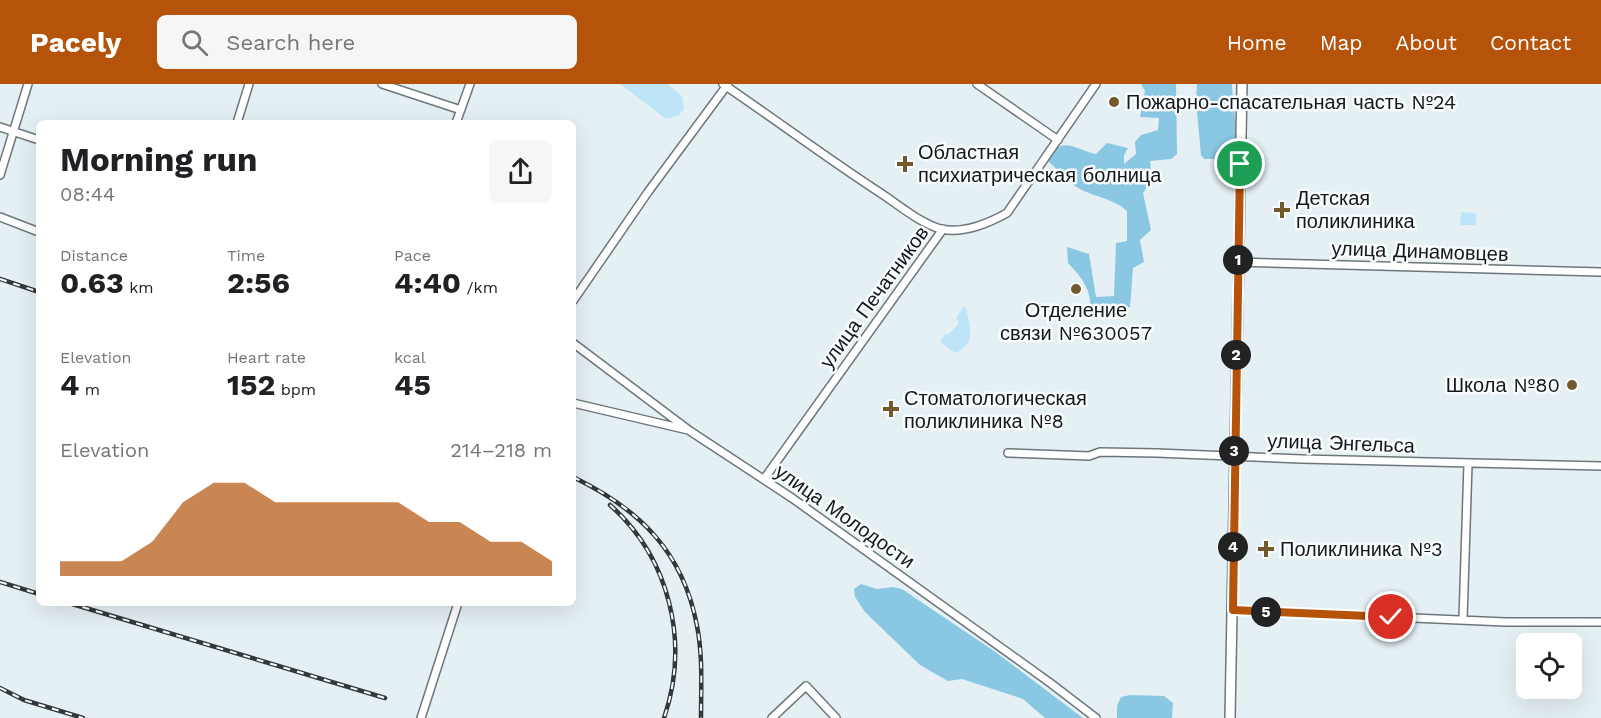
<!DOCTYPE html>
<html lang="en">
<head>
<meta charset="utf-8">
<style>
	:root { --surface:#fff; --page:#f6f6f6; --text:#202124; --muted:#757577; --accent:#b45309 }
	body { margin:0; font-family:"Work Sans",sans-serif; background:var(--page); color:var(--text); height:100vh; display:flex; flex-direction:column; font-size:22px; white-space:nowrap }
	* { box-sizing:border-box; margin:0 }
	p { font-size:20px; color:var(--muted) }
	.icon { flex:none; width:33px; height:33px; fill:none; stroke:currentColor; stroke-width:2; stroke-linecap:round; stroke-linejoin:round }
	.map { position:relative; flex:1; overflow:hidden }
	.sheet { position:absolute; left:36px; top:36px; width:540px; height:486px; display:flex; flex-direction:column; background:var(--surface); border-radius:9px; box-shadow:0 6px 24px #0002 }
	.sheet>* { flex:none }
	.controls { position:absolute; left:1516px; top:549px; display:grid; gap:12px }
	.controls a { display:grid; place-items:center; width:66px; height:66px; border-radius:9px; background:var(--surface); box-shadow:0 6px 24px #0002; font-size:30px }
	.pin { position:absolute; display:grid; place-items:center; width:51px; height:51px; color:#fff; margin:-26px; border:3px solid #fff; border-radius:50%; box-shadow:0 2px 6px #0007 }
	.km { position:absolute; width:30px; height:30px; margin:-15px; border-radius:50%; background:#222; color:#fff; font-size:16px; line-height:30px; text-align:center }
	.round { display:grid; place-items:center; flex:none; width:63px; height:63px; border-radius:9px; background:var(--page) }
	.head { display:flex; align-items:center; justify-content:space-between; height:102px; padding:0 24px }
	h1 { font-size:33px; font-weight:700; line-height:45px }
	.figures { display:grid; grid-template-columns:repeat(3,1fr); gap:9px; height:102px; padding:6px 24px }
	.figures div { display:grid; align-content:center }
	.figures b { font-size:30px; font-weight:700 }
	.figures small { font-size:16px; font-weight:400 }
	.figures p { font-size:16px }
	.chart { height:168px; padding:12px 24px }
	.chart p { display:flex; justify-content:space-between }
	.chart svg { width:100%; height:108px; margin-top:6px; fill:var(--accent); opacity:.7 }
	header { display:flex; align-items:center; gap:36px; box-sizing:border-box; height:84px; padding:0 30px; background:var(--accent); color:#fff }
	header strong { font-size:28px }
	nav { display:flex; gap:33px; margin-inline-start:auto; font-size:21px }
	.search { width:420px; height:54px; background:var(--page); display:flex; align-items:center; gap:15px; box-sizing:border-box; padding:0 21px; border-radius:9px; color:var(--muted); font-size:22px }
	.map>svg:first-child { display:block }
	.green { fill:#bde5f7 }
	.forest { fill:#89c7e2 }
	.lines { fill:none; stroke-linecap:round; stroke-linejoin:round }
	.minor-casing { stroke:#6d777b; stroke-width:10 }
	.major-casing { stroke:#6d777b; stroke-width:12 }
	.minor { stroke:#fff; stroke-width:7 }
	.major { stroke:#fff; stroke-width:9 }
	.rail-casing { stroke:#333839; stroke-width:4.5 }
	.rail { stroke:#f8fcfe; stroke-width:2; stroke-dasharray:7; stroke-linecap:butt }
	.route-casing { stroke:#fff; stroke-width:12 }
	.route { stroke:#b45309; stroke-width:8 }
	.poi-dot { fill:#73592b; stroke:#f8fcfe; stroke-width:2 }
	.labels { text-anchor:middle; stroke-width:5; stroke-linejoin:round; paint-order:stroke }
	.poi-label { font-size:20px; fill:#141819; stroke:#f8fcfe; text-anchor:start }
	.street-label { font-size:20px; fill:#141819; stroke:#f8fcfe }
</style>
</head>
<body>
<header>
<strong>Pacely</strong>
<div class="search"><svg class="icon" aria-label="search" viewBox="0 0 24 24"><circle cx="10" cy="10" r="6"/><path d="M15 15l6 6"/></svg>Search here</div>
<nav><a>Home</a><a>Map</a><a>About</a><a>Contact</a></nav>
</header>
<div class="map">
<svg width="1601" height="634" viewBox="0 0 1601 634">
	<rect width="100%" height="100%" fill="#e5f0f5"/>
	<!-- green -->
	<path class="green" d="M 620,0 L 667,0 L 682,12 L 684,25 L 678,32 L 666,35 Z
		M 1461,128 L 1476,129 L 1476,141 L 1460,141 Z
		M 965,221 C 970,240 977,261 955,269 L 940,258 L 945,250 L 949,250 L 959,239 L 956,234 Z"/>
	<!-- forest -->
	<path class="forest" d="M 1141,0 L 1176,0 L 1177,70 L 1171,75 L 1150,77 L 1152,96 L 1143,109 L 1151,146 L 1140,156 L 1144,178 L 1133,184 L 1130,223 L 1117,226 L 1090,224 C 1092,205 1080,192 1068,179 L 1067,163 L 1089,170 L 1096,213 L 1114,212 L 1116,159 L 1127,157 L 1127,127 C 1115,115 1095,113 1080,105 C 1067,98 1059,87 1048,77 C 1061,49 1075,66 1096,70 L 1107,59 L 1128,64 L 1124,71 L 1124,80 L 1136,70 L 1135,58 L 1141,51 L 1158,46 L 1159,34 L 1140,33 L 1145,7 Z
		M 1197,0 L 1232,0 C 1232,19 1242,61 1229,75 L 1204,75 L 1201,71 L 1196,17 Z
		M 861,500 L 877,505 L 893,503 L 902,505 L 994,567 L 1083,634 L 1045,634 L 1023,615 L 962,595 L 948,597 L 920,581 L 865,528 L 855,513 L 854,505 Z
		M 1130,611 L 1164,612 L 1173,619 L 1172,634 L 1117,634 L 1117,622 L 1121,613 Z"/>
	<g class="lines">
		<!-- minor casing -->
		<g class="minor-casing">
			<path id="minor" d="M 382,0 L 461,26
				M 723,0 C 776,36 828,75 882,110 C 900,122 920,139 941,145 C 963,150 989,139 1007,129 L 1096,0
				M 977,0 L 1058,56
				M 237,39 L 249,0
				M 456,39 L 470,0
				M 0,43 L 39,56
				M 0,91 L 28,0
				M 0,133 L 39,148
				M 1238,178 L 1601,188
				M 573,217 L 648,108 L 728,0
				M 573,259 L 690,347 L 792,414 L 1049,598 L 1096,634
				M 573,319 L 688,346
				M 1008,369 L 1089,372 L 1100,368 L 1157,369 L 1301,375 L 1601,382
				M 764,395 L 943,145
				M 1233,526 L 1505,538 L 1601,538
				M 1463,535 L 1468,380
				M 421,634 L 458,519
				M 772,634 L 806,602 L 836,634"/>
		</g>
		<!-- major casing -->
		<g class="major-casing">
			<path id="major" d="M 1230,634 L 1242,0"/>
		</g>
		<!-- minor -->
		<use href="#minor" class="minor"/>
		<!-- major -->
		<use href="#major" class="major"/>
		<!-- rail casing -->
		<g class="rail-casing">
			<path id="rail" d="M 0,195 L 39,208
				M 573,393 C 639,425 683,467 697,542 C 703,572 701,604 701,634
				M 610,421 C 670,474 690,559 664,634
				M 0,498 L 39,510
				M 69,519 L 385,614
				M 0,604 L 24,616 L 83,634"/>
		</g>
		<!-- rail -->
		<use href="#rail" class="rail"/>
	</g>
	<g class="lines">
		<!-- route casing -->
		<g class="route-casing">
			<path id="route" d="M 1240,80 L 1233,526 L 1391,533"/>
		</g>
		<!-- route -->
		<use href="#route" class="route"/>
	</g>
	<!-- markers -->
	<g class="poi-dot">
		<circle cx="1114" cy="18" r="6"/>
		<path d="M902 71h6v6h6v6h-6v6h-6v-6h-6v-6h6z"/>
		<path d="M1279 117h6v6h6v6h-6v6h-6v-6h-6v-6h6z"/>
		<circle cx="1076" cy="205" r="6"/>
		<circle cx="1572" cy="301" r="6"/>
		<path d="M888 316h6v6h6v6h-6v6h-6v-6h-6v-6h6z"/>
		<path d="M1263 456h6v6h6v6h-6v6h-6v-6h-6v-6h6z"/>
	</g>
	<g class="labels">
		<!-- poi labels -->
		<g class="poi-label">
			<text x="1126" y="25">Пожарно-спасательная часть №24</text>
			<text x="918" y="75">Областная<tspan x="918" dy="23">психиатрическая болница</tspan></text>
			<text x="1296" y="121">Детская<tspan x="1296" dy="23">поликлиника</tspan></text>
			<text x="1076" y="233" text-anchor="middle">Отделение<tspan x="1076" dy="23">связи №630057</tspan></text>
			<text x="1560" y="308" text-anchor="end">Школа №80</text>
			<text x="904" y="321">Стоматологическая<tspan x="904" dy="23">поликлиника №8</tspan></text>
			<text x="1280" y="472">Поликлиника №3</text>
		</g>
		<!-- street labels -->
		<g class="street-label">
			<text transform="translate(1420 167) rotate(2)" y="7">улица Динамовцев</text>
			<text transform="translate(874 213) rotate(-54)" y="7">улица Печатников</text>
			<text transform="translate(1341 359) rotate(2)" y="7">улица Энгельса</text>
			<text transform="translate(845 432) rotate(35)" y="7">улица Молодости</text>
		</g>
	</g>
</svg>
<div class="controls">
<a><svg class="icon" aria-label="locate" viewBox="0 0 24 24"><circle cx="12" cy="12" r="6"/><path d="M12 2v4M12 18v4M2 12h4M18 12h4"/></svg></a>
</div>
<div class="pin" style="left:1240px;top:80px;background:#1e9e55"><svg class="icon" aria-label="arrive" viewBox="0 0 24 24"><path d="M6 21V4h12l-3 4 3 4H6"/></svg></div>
<div class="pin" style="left:1391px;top:533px;background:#d93025"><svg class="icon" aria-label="check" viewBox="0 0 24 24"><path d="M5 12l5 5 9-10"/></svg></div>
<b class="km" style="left:1238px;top:176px">1</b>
<b class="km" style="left:1236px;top:271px">2</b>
<b class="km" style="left:1234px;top:367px">3</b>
<b class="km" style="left:1233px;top:463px">4</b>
<b class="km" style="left:1266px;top:528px">5</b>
<section class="sheet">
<div class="head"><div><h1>Morning run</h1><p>08:44</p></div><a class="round"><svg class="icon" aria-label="share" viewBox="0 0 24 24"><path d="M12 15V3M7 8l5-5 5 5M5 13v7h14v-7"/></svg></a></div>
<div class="figures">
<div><p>Distance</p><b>0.63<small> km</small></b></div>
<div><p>Time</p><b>2:56</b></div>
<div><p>Pace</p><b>4:40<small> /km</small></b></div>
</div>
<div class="figures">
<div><p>Elevation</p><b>4<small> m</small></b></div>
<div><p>Heart rate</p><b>152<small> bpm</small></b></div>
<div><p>kcal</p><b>45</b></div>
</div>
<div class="chart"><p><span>Elevation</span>214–218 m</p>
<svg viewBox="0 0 160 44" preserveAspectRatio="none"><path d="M0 44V38L10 38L20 38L30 30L40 14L50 6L60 6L70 14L80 14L90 14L100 14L110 14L120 22L130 22L140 30L150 30L160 38V44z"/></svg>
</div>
</section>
</div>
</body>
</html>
